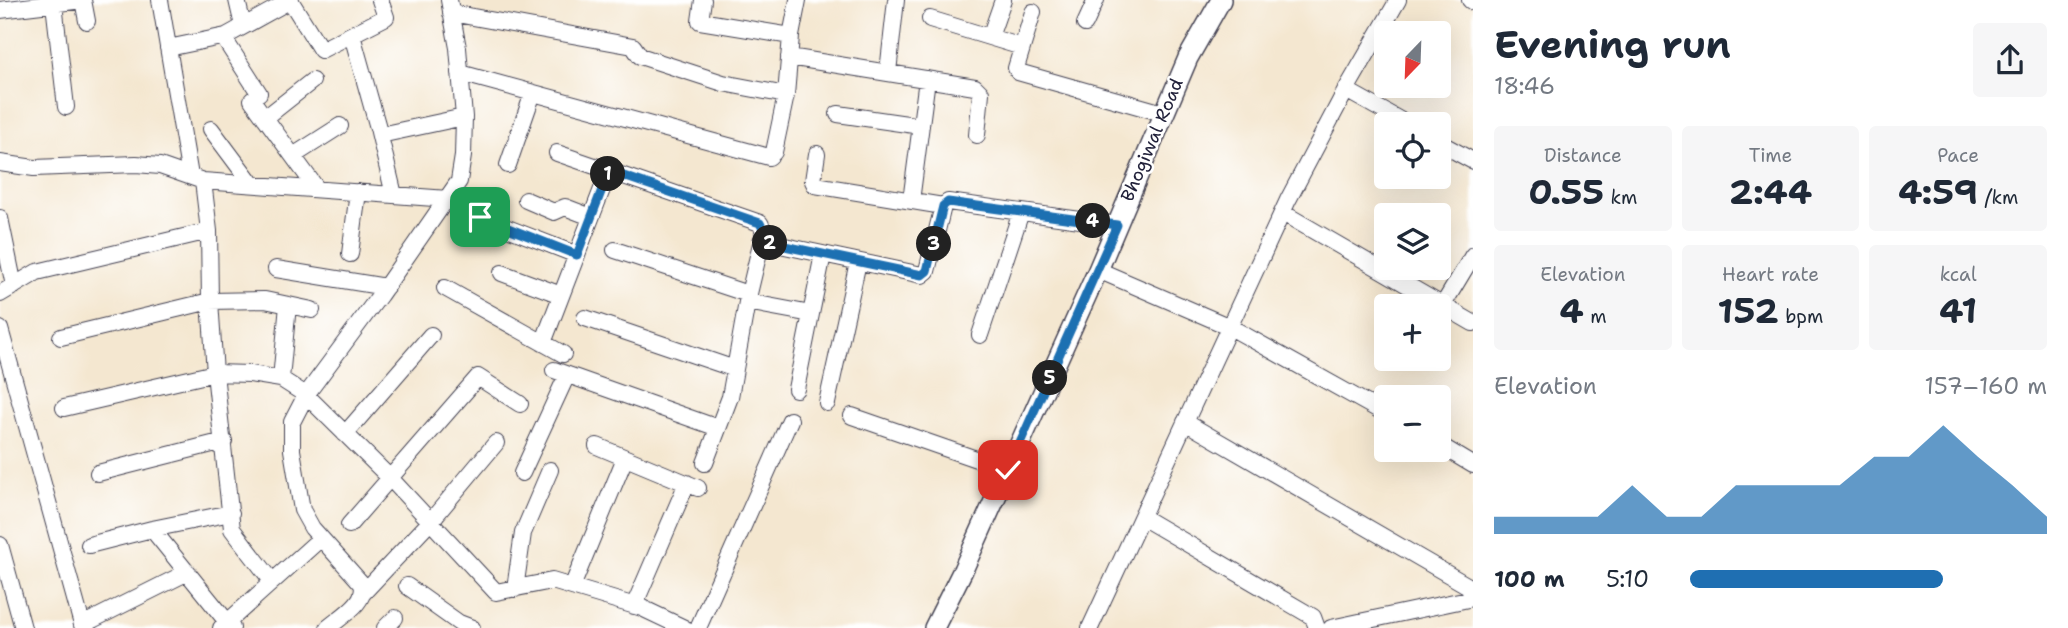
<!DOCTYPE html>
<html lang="en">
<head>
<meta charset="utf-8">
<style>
	:root { --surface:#fff; --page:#f6f6f7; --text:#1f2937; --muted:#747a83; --accent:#1f6fb2 }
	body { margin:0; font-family:"Shantell Sans",sans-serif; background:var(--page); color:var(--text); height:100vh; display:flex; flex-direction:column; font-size:26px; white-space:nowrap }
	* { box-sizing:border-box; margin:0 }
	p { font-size:23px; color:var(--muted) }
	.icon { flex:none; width:38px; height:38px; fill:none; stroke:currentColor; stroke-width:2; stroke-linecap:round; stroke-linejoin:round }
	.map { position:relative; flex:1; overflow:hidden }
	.sheet { display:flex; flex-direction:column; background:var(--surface); width:595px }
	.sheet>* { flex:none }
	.needle { width:46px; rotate:203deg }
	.fabs { position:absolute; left:1374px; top:21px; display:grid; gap:14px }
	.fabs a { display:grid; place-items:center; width:77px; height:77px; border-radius:7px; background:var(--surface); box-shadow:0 7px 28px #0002; font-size:35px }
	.pin { position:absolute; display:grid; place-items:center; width:60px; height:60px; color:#fff; margin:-30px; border-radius:14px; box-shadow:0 4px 10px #0006 }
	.km { position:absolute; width:35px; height:35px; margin:-18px; border-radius:50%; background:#222; color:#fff; font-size:19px; line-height:35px; text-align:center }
	.round { display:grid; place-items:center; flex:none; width:74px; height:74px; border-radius:7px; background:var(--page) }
	.summary { display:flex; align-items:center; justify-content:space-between; height:119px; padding:0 21px }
	h1 { font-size:38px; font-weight:700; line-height:52px }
	.stats { display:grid; grid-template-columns:repeat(3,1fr); gap:10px; height:119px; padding:7px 21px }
	.stats div { display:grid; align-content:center; border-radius:7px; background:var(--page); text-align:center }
	.stats b { font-size:35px; font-weight:700 }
	.stats small { font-size:19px; font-weight:400 }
	.stats p { font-size:19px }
	.chart { height:196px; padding:14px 21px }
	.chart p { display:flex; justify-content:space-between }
	.chart svg { width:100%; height:126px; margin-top:7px; fill:var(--accent); opacity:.7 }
	ul { padding:0 21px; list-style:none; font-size:23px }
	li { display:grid; grid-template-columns:112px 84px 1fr; align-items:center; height:52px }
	li i { height:18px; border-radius:9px; background:var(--accent) }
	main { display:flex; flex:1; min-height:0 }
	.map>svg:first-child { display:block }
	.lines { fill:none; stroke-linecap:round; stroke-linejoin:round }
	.minor-casing { stroke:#424051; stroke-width:18 }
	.major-casing { stroke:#424051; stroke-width:22 }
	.minor { stroke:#fff; stroke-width:16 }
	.major { stroke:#fff; stroke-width:19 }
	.route-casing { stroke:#fff; stroke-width:14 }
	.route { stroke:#1f6fb2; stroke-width:9 }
	.labels { text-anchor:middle; stroke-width:5; stroke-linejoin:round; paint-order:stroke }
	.street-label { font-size:18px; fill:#22223b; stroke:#fff }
</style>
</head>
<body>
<main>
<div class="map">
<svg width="1473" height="628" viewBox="0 0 1473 628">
	<rect width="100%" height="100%" fill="#fff"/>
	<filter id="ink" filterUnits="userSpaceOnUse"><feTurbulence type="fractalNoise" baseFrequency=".0143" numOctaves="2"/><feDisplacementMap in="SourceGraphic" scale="14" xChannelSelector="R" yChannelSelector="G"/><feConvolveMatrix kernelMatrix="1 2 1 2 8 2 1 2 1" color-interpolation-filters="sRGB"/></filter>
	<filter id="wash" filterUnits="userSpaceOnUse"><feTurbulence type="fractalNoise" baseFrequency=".00686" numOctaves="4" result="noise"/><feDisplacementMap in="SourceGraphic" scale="28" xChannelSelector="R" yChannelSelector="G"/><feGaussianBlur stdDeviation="1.57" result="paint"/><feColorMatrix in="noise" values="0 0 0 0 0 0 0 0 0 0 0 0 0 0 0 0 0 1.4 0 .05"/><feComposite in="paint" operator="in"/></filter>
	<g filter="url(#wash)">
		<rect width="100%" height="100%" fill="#f4e7d0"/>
	</g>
	<g filter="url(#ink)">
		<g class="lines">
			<!-- minor casing -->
			<g class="minor-casing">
				<path id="minor" d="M 83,0 L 87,21
					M 160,0 L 190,176
					M 237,0 L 243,26
					M 290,0 L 321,50 L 386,17 L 380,0
					M 703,0 L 700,21 L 791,36
					M 1470,0 L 1473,2
					M 54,4 L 66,107
					M 0,10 L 83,0
					M 1033,12 L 1016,68 L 1018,72 L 1163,113
					M 451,13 L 633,46 L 640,56 L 723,83 L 786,95
					M 930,19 L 1022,47
					M 1085,24 L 1096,0
					M 352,35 L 380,135 L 464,117
					M 223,37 L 259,93
					M 990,37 L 1003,0
					M 168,48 L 226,36 L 291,0
					M 789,57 L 975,87 L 981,93 L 977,135
					M 888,72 L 896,0
					M 460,73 L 769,157 L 774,152 L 786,95 L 791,36 L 798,0
					M 1346,90 L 1407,124
					M 252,100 L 317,189
					M 838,114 L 921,126
					M 265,118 L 312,81
					M 211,129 L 252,184
					M 379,132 L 394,195
					M 1438,142 L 1473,161
					M 557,153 L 760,223 L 764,231 L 747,302 L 811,314
					M 817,154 L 813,181 L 815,185 L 943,206
					M 293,156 L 340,126
					M 0,163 L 34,168 L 136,164 L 160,166 L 203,181 L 448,199
					M 508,165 L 533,93
					M 203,181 L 209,231 L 210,301 L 215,373 L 232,529 L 272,581
					M 526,200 L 554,212 L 565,207 L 591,217
					M 911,201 L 927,79
					M 1283,213 L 1473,323
					M 479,217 L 577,255
					M 0,218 L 14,286
					M 761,241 L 922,275 L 927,271 L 943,206 L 948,202 L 1117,225
					M 615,250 L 748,294
					M 350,254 L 358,192
					M 276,269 L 386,287
					M 1098,270 L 1230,327 L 1386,414
					M 502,273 L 561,295
					M 445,288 L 563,354
					M 0,294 L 37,272 L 209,231
					M 1443,305 L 1473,255
					M 585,318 L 735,369
					M 0,329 L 83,628
					M 980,335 L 1021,212
					M 61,337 L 210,301 L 265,300 L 312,310
					M 543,343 L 609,171
					M 554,370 L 718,428
					M 281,379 L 288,305
					M 796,389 L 823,254
					M 827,403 L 858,262
					M 64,408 L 215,373 L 250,374 L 281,379 L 306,395 L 390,478 L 496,592 L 552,581 L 642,608 L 684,628
					M 852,416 L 1008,470
					M 1185,422 L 1470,587 L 1471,598
					M 345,434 L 431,335
					M 1438,444 L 1473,465
					M 597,446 L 698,488
					M 705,463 L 730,397 L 747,302
					M 98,473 L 224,441
					M 522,473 L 567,375
					M 1142,517 L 1313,617 L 1317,628
					M 349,525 L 478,377 L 520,404
					M 152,529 L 232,628
					M 0,545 L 23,628
					M 89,545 L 152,529 L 231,513
					M 407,586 L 459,623 L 472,628
					M 572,587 L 625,458
					M 515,589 L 523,533 L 550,470
					M 363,593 L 430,522 L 496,443
					M 634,606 L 687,483
					M 82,625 L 188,572
					M 221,628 L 321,538
					M 328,628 C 340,617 368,602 362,584 L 312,528 L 302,510 L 292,450 L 292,422 L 306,395 L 380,295 L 459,181 L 463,156 L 464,117 L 458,48 L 449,0
					M 385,628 L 395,618
					M 698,628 L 790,420
					M 1090,628 L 1288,200 L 1346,90 L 1398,0
					M 1331,628 L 1473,598"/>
			</g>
			<!-- major casing -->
			<g class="major-casing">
				<path id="major" d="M 934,628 L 963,570 L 1098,270 L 1188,58 L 1221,0"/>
			</g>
			<!-- minor -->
			<use href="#minor" class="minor"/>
			<!-- major -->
			<use href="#major" class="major"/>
		</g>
	</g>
	<g class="lines" filter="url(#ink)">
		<!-- route casing -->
		<g class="route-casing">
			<path id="route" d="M 480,217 L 577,255 L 609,171 L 760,223 L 764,231 L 761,241 L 922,275 L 927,271 L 943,206 L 948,202 L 1117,225 L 1008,470"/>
		</g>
		<!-- route -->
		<use href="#route" class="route"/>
	</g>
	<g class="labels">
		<!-- street labels -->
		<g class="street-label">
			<text transform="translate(1152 140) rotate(-67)" y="6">Bhogiwal Road</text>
		</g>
	</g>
</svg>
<div class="fabs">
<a><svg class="needle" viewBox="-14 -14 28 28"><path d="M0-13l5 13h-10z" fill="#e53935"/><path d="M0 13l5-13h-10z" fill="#747a83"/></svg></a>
<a><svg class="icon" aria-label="locate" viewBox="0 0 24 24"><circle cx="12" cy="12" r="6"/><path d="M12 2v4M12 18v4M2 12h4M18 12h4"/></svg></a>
<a><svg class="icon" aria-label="layers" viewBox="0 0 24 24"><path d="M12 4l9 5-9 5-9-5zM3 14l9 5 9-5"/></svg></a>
<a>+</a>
<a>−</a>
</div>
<div class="pin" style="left:480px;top:217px;background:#1e9e55"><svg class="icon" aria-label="arrive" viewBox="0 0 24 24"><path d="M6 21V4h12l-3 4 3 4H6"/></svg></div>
<div class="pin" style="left:1008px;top:470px;background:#d93025"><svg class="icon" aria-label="check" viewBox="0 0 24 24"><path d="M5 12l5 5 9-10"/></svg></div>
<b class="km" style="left:608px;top:174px">1</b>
<b class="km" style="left:770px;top:243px">2</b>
<b class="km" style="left:934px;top:244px">3</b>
<b class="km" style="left:1093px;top:221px">4</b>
<b class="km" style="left:1050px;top:378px">5</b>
</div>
<section class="sheet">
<div class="summary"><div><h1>Evening run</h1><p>18:46</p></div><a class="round"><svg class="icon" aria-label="share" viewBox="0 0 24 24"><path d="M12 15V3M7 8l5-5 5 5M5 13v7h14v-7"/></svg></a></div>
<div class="stats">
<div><p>Distance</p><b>0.55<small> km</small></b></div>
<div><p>Time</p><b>2:44</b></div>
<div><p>Pace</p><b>4:59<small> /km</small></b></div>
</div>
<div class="stats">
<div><p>Elevation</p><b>4<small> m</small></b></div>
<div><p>Heart rate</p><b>152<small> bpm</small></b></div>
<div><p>kcal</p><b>41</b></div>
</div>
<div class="chart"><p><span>Elevation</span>157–160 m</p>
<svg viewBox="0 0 160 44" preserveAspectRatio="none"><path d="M0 44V38L10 38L20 38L30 38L40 27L50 38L60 38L70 27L80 27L90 27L100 27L110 17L120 17L130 6L140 17L150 27L160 38V44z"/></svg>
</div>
<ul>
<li><b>100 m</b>5:10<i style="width:71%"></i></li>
</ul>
</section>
</main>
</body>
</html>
